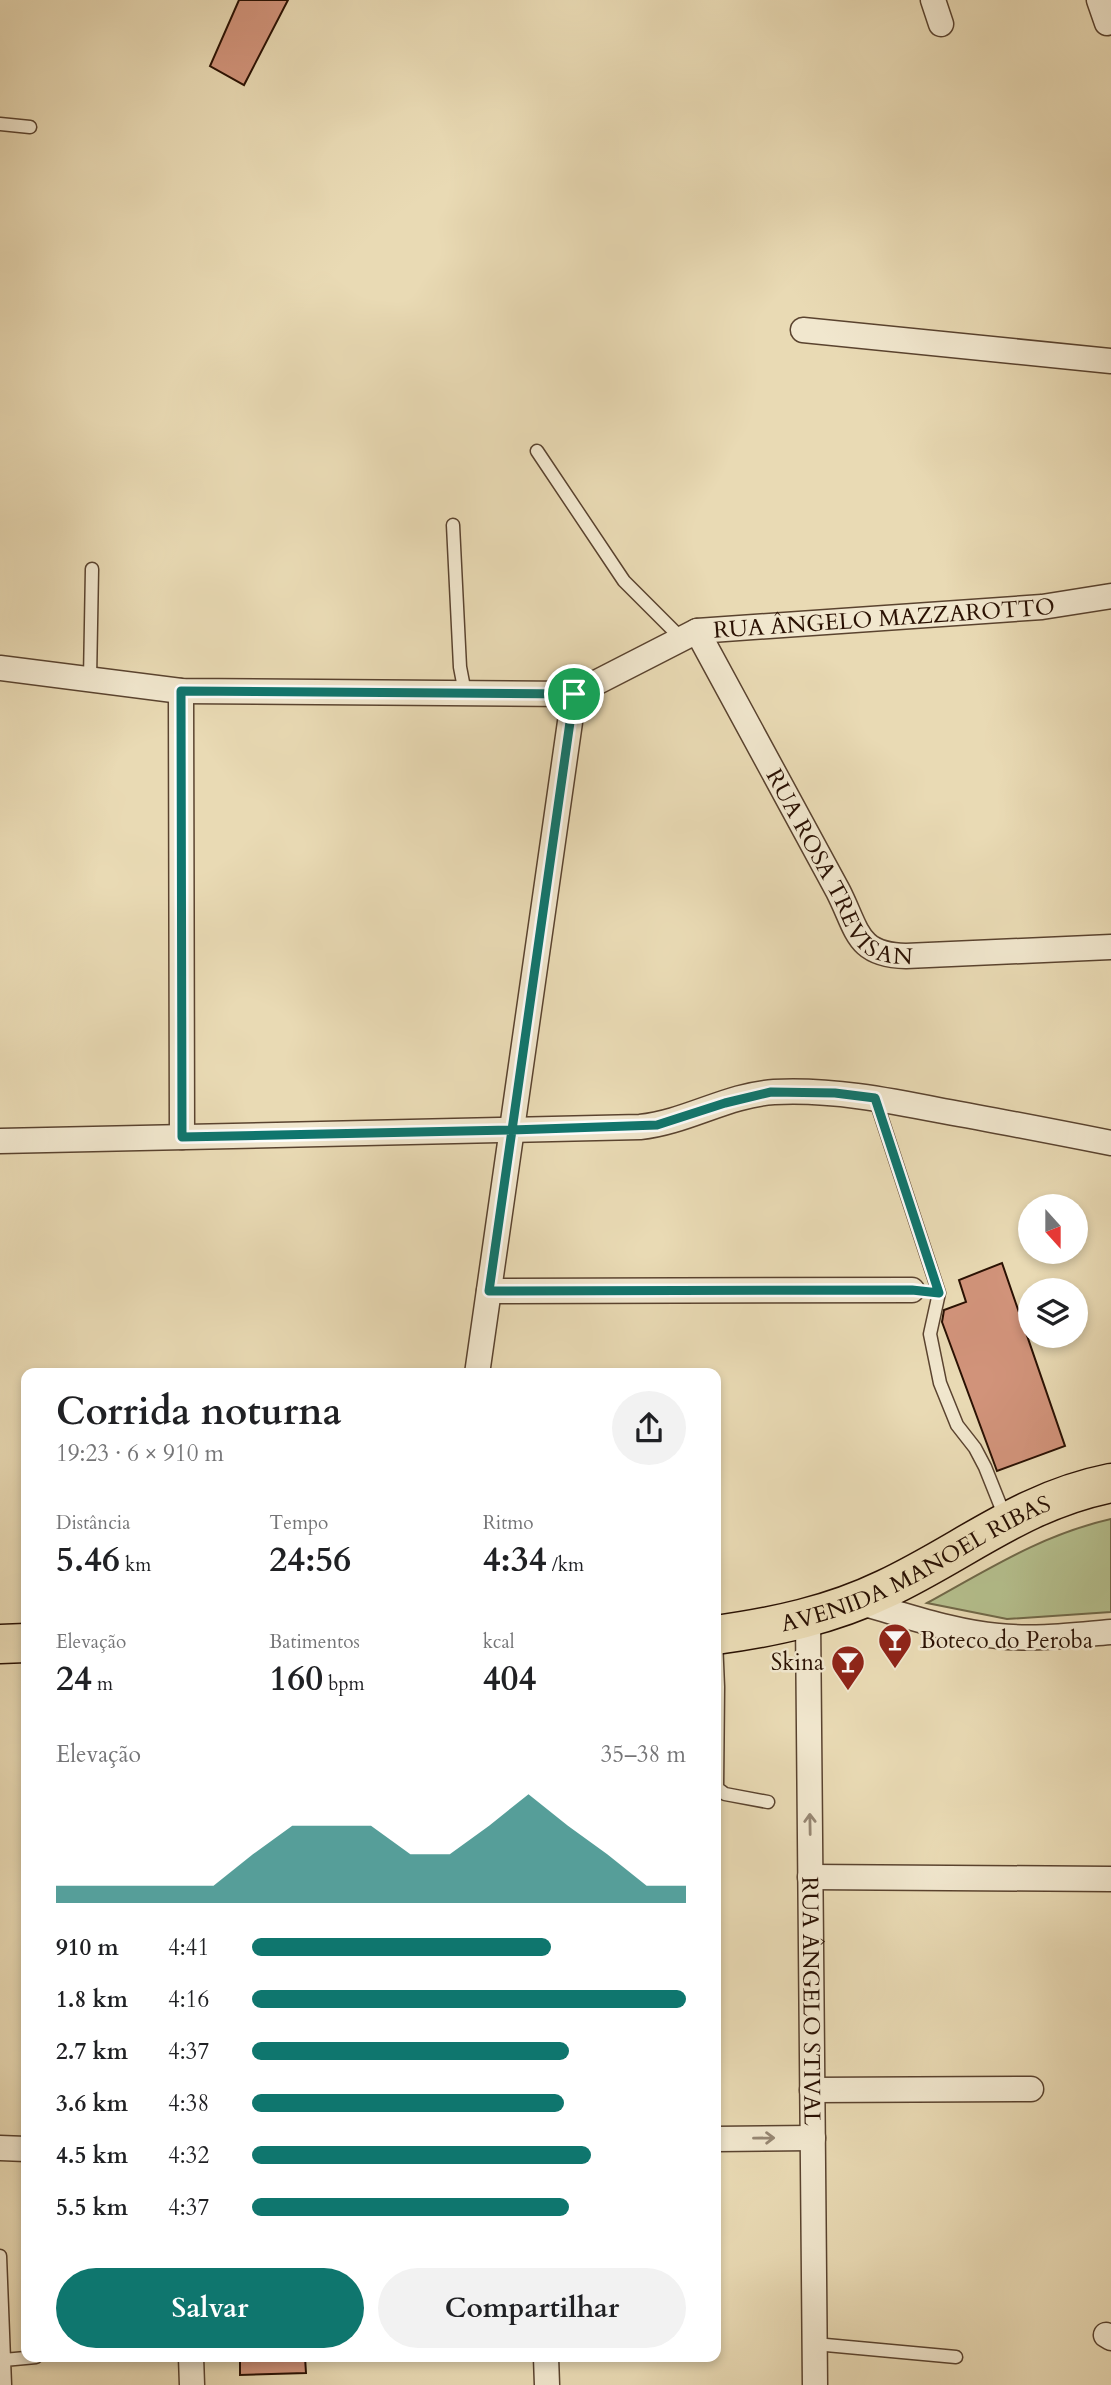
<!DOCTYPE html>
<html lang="pt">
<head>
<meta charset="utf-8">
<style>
	:root { --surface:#fff; --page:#f2f2f2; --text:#202124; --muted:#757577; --accent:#0f766e }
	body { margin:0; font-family:Cardo,serif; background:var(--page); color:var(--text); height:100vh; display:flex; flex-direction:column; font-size:26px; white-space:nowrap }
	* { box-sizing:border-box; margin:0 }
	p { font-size:23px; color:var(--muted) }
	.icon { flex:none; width:38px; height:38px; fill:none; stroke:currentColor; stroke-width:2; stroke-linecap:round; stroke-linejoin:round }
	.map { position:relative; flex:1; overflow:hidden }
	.panel { position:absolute; left:21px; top:1368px; width:700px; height:994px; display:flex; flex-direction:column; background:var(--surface); border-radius:14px; box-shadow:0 4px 10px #0003 }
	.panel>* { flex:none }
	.needle { width:46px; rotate:159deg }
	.tools { position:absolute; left:1018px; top:1194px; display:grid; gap:14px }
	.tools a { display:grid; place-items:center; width:70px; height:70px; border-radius:50%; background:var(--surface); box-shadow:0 4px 10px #0003; font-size:35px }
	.pin { position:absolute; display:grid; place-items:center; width:60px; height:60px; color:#fff; margin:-30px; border:4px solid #fff; border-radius:50%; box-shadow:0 2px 7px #0007 }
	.round { display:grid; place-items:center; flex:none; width:74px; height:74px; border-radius:37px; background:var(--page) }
	.head { display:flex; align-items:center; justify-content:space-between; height:119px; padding:0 35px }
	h1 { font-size:38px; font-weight:700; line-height:52px }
	.figures { display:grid; grid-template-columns:repeat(3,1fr); gap:10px; height:119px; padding:7px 35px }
	.figures div { display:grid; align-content:center }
	.figures b { font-size:35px; font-weight:700 }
	.figures small { font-size:19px; font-weight:400 }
	.figures p { font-size:19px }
	.chart { height:196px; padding:14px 35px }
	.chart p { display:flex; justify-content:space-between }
	.chart svg { width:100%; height:126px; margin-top:7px; fill:var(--accent); opacity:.7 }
	.cta { display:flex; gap:14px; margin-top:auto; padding:14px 35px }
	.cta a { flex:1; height:80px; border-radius:42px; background:var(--accent); color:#fff; font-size:28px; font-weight:700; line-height:80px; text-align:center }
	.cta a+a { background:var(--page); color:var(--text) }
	ul { padding:0 35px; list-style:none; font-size:23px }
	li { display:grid; grid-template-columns:112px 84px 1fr; align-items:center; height:52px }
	li i { height:18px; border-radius:9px; background:var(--accent) }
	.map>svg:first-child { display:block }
	.green { fill:#b5c08e; stroke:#706848; stroke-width:2 }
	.building { fill:#d1937a; stroke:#2a1103; stroke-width:2 }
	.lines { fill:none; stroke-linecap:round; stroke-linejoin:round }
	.lane-casing { stroke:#5a432f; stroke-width:15 }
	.street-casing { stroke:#5a432f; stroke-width:27 }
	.primary-casing { stroke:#2a1103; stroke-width:41 }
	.lane { stroke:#f1e7ce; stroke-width:12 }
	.street { stroke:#f1e7ce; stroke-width:24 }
	.primary { stroke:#e9dab4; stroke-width:38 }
	.oneway { stroke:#978773 }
	.route-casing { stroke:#fff; stroke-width:14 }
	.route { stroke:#0f766e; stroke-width:9 }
	.labels { text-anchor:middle; stroke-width:5; stroke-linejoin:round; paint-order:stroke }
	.street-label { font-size:23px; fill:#2a1103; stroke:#f1e7ce }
	.poi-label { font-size:23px; fill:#2a1103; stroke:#f1e7ce; text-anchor:start }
</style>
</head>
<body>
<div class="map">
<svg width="1111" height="2385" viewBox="0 0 1111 2385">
	<rect width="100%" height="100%" fill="#e9dab4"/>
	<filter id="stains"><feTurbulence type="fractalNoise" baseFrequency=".00286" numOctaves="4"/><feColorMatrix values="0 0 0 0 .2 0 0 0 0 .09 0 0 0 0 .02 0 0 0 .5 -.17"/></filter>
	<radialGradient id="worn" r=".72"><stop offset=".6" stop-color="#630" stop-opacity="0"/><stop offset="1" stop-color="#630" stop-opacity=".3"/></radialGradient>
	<!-- green -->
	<path class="green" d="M 1111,1519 L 1111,1612 L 1007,1619 L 927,1603 C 989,1569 1041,1535 1111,1519 Z"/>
	<!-- building -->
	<path class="building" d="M 239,0 L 288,0 L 244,85 L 210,66 Z
		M 1002,1263 L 1065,1446 L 997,1471 L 942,1322 L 944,1310 L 966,1302 L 959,1280 Z
		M 240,2357 L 305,2357 L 306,2373 L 240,2375 Z"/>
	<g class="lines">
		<!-- lane casing -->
		<g class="lane-casing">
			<path id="lane" d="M 0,124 L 30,127
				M 537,451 L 624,581 L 682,639
				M 453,525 L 460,667 L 465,693
				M 90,679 L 92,569
				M 875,1098 L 939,1293 L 930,1334 L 940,1383 L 957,1425 L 975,1448 L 985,1467 L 1005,1517
				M 716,1640 L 718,1687 L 717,1788 L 725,1794 L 768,1802
				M 0,2256 L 5,2385
				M 815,2344 L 956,2357
				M 4,2360 L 36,2357"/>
		</g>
		<!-- street casing -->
		<g class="street-casing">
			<g id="street">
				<path d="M 933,0 L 941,24"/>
				<path d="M 1099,0 L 1107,23"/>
				<path d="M 803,330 L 1111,361"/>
				<path id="s1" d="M 697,631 L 838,891 C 858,930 856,955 906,956 L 1111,947"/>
				<path id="s2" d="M 0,668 L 181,691 L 574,694 L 697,631 L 1042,607 L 1111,596"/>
				<path d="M 181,691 L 182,1137"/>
				<path d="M 0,1141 L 640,1127 C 687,1122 727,1095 774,1092 C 831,1089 887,1100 943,1111 C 999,1121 1055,1132 1111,1143"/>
				<path d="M 489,1291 L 912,1290"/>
				<path d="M 477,1374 L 574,694"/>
				<path d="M 857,1602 C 903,1614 951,1632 998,1636 C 1035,1640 1074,1635 1111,1632"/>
				<path id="s3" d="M 808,1618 L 815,2385"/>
				<path d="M 810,1877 L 1111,1879"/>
				<path d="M 812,2090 L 1031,2089"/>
				<path d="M 716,2139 L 813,2138"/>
				<path d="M 0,2148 L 26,2149"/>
				<path d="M 1106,2335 L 1111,2338"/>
				<path d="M 191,2357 L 192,2385"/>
				<path d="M 546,2357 L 547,2385"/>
			</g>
		</g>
		<!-- primary casing -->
		<g class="primary-casing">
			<g id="primary">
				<path id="s4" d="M 716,1635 C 774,1627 831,1615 885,1589 C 964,1552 1021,1501 1111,1483"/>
				<path d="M 0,1644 L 26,1643"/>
			</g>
		</g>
		<!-- lane -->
		<use href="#lane" class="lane"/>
		<!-- street -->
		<use href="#street" class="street"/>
		<!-- primary -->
		<use href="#primary" class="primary"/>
	</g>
	<!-- one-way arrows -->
	<defs><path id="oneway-shaft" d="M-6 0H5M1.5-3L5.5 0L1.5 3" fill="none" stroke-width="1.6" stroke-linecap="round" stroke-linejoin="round" transform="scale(1.75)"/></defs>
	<g class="oneway">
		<use href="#oneway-shaft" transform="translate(810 1824) rotate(-91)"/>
		<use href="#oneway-shaft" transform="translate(764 2138) rotate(-1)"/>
	</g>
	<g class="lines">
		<!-- route casing -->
		<g class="route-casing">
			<path id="route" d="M 574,694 L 512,1130 L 657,1125 L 725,1103 L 771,1092 L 835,1093 L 875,1098 L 939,1293 L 912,1290 L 489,1291 L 512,1130 L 182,1137 L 181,691 L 574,694"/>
		</g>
		<!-- route -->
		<use href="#route" class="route"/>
	</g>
	<!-- icons -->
	<defs>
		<g id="bar-pin" transform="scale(1.75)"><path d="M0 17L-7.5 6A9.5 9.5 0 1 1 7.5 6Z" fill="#8f2418" stroke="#f1e7ce"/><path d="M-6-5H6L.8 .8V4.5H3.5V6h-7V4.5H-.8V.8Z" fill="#fff"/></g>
	</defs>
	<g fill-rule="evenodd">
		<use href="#bar-pin" x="895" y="1640"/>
		<use href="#bar-pin" x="848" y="1662"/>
	</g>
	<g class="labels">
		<!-- street labels -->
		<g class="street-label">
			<text dy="8" stroke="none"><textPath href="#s2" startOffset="901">RUA ÂNGELO MAZZAROTTO</textPath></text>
			<text dy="8" stroke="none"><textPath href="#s1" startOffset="282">RUA ROSA TREVISAN</textPath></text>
			<text dy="8" stroke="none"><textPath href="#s4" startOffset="214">AVENIDA MANOEL RIBAS</textPath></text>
			<text dy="8" stroke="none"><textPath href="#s3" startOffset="383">RUA ÂNGELO STIVAL</textPath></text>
		</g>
		<!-- poi labels -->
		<g class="poi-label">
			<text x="920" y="1648">Boteco do Peroba</text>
			<text x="824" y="1670" text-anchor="end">Skina</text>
		</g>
	</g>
	<rect width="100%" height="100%" filter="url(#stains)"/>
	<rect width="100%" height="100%" fill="url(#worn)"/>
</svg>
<div class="tools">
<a><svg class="needle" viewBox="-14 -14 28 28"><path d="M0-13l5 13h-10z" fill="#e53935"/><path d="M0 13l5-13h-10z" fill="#757577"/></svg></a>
<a><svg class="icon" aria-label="layers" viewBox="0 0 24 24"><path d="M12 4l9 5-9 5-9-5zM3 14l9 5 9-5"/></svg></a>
</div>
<div class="pin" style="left:574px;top:694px;background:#1e9e55"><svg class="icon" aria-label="arrive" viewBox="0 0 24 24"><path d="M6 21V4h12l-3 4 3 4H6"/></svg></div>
<section class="panel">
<div class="head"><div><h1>Corrida noturna</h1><p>19:23 · 6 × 910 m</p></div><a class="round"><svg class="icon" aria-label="share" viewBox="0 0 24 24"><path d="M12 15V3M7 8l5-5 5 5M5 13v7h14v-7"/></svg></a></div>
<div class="figures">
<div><p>Distância</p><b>5.46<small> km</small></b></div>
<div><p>Tempo</p><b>24:56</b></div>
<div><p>Ritmo</p><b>4:34<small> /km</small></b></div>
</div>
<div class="figures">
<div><p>Elevação</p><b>24<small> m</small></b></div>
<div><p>Batimentos</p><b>160<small> bpm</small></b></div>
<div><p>kcal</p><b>404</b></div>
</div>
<div class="chart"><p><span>Elevação</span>35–38 m</p>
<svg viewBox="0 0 160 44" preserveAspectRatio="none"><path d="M0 44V38L10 38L20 38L30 38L40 38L50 27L60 17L70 17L80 17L90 27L100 27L110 17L120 6L130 17L140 27L150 38L160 38V44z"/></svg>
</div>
<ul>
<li><b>910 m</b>4:41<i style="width:69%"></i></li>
<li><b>1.8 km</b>4:16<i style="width:100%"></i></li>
<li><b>2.7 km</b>4:37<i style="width:73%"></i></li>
<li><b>3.6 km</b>4:38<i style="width:72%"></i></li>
<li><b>4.5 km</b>4:32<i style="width:78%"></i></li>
<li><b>5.5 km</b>4:37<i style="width:73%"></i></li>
</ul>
<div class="cta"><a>Salvar</a><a>Compartilhar</a></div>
</section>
</div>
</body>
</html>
